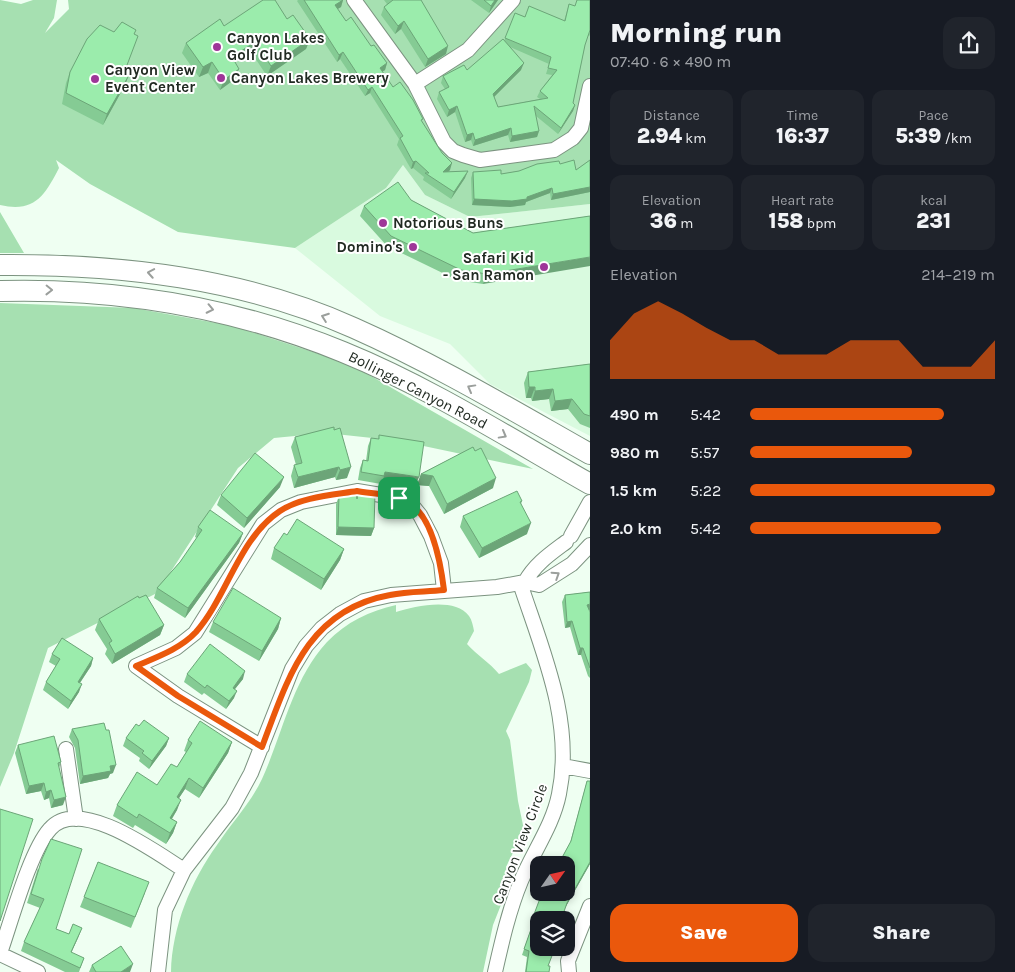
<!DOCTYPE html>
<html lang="en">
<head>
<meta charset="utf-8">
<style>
	:root { --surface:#171b24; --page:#20242c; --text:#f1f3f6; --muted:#9ea1a6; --accent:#ea580c }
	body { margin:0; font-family:Karla,sans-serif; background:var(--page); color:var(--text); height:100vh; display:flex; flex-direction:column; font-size:19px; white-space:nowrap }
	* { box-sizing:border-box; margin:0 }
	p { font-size:16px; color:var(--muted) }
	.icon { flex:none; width:28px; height:28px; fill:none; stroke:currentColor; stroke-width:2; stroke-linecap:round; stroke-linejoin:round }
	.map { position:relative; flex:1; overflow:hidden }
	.details { display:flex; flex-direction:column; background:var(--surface); width:425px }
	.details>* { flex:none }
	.needle { width:32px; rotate:56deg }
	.fabs { position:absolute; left:530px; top:856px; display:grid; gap:10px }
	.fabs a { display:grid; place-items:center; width:45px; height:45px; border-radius:10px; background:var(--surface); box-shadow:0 2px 8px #0003; font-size:25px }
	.pin { position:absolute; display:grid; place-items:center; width:42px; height:42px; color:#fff; margin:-21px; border-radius:10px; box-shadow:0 2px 8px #0006 }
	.round { display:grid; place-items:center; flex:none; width:52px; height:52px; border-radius:15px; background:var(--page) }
	.headline { display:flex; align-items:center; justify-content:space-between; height:85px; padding:0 20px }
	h1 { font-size:28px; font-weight:800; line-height:38px }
	.stats { display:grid; grid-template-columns:repeat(3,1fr); gap:8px; height:85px; padding:5px 20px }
	.stats div { display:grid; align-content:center; border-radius:12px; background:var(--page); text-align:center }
	.stats b { font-size:21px; font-weight:800 }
	.stats small { font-size:14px; font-weight:400 }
	.stats p { font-size:14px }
	.chart { height:140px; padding:10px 20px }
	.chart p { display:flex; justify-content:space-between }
	.chart svg { width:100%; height:90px; margin-top:5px; fill:var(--accent); opacity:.7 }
	.primary-button { display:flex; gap:10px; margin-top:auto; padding:10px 20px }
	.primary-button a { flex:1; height:58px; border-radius:15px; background:var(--accent); color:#fff; font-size:20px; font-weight:800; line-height:58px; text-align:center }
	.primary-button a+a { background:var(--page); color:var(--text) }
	ul { padding:0 20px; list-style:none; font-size:16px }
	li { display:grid; grid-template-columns:80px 60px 1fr; align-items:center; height:38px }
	li i { height:12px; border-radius:6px; background:var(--accent) }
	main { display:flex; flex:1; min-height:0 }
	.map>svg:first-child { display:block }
	.built { fill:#d9fadf }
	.green { fill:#a6e0b1 }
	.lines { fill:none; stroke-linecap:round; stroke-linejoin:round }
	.street-casing { stroke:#7c9380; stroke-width:16 }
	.secondary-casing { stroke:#7c9380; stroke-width:22 }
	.street { stroke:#fff; stroke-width:14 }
	.secondary { stroke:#fff; stroke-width:20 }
	.wall { fill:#85cb94; fill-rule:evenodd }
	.shaded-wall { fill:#6ca578 }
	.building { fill:#9becac; stroke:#6ca578 }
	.oneway { stroke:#9b9f9c }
	.route-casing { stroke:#fff; stroke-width:10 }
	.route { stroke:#ea580c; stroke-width:6 }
	.poi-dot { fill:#9e3698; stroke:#fff; stroke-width:2 }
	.labels { text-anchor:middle; stroke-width:4; stroke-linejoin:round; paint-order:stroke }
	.poi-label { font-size:15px; font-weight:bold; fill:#212a22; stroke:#fff; text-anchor:start }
	.street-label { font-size:15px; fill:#212a22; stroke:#fff }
</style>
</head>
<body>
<main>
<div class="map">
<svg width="590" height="972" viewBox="0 0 590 972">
	<rect width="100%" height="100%" fill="#effff2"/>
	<!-- built -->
	<path class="built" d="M 403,165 L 425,195 L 470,217 L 590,204 L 590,436 L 490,384 L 450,344 L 380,316 L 295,248 L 386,188 Z"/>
	<!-- green -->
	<path class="green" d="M 0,0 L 21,4 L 33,0 L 57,0 L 54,18 L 45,33 L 69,9 L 68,0 L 590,0 L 590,204 L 470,217 L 425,195 L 403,165 L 386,188 L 295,248 L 178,232 L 90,184 L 56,160 L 59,168 C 45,195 35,213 0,205 Z
		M 0,212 L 24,253 L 0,253 Z
		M 0,303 L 134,308 L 233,326 L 350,364 L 533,469 L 400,441 L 326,433 L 274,438 L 238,468 L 157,593 L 48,648 L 14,753 L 0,787 Z
		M 396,605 L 396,612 C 415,606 455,597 469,616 C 472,620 473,626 474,631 L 467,644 C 477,655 489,662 499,674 L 526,663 L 532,670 L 529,682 L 506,731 L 510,740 L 518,801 L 524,830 L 506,867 L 512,877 L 493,925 L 483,972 L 171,972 C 172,927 191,881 217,845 C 232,822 250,804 262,779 C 283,733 292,680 327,642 C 346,622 370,611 396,605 Z"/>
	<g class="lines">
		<!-- street casing -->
		<g class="street-casing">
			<path id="street" d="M 354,0 L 415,84 L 444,142 L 453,151 L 463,155 L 480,160 L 554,150 L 573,138 L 581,128 L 590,86
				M 415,84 L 468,50 L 513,0
				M 571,536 L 590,502
				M 525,582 C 535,564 550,554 566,542
				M 262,747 L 178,696 L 136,666 L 176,648 L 195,633 L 263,524 L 281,510 L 301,502 L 357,491 L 399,498 L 411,504 L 420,515 L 431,536 L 441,563 L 444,590
				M 66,749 L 76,819
				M 563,766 L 590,771
				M 0,953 C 11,922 30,851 50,829 C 79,795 157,853 184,870
				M 0,954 L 38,972
				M 158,972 L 165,910 L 184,870 L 232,808 L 251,773 L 292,669 L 306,646 L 322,628 L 340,614 L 364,601 L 391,595 L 497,587 L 525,582 L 539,585 L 572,564 L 590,545
				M 495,972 C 502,941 509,910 521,881 C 533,852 553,825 559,794 C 574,721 542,650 520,583
				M 569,972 L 568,961 L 590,906"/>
		</g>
		<!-- secondary casing -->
		<g class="secondary-casing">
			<path id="secondary" d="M 0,265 C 120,264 243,278 354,328 C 435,364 512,410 590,454
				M 0,291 C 118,288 233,307 343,352 C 429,387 509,438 590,484"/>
		</g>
		<!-- street -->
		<use href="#street" class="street"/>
		<!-- secondary -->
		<use href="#secondary" class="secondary"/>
	</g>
	<!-- wall -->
	<path class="wall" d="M 298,0 L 343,0 L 341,7 L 337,9 L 346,21 L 371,46 L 387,63 L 385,70 L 382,72 L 393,87 L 422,122 L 450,170 L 447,172 L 465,178 L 451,199 L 423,180 L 424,177 L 413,168 L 411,169 L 397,145 L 399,139 L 370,93 L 365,96 L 340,59 L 337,62 L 297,1 Z
		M 384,0 L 421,0 L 446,54 L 425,67 L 401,29 L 395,34 L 381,15 L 384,7 L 387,4 Z
		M 471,0 L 498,0 L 489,13 Z
		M 590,0 L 590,35 L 589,36 L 588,36 L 585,45 L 573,103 L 575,105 L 573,111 L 558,134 L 536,116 L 539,131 L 537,137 L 510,142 L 508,135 L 473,146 L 471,140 L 465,142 L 455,112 L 447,117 L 437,99 L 439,92 L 445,89 L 441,83 L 443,76 L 467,70 L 504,41 L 515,13 L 525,17 L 564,21 L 569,4 L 574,6 ZM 510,47 L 549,64 L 546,74 L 552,75 L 540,91 L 537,97 L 540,99 L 498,107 L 494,97 L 521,70 Z
		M 287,19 L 310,39 L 306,49 L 267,76 L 251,52 L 235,63 L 235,79 L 220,90 L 208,73 L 199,77 L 182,53 L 186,43 L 224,26 Z
		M 114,32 L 134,35 L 124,73 L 125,85 L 103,125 L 62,104 L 66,83 L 70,72 Z
		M 590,160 L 590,192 L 551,200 L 550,193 L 526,202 L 525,205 L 510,207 L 472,205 L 471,178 L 473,172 L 501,174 L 560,164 L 576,170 Z
		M 411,200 L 473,233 L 590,216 L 483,284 L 457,280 L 387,246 L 360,216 L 364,206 Z
		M 590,364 L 590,428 L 580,424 L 568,409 L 551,411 L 549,399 L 532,401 L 531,398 L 526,398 L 524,383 L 528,372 Z
		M 334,427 L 347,478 L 336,480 L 335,477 L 294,488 L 291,476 L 294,465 L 296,465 L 291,447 L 295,437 Z
		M 379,435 L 416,484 L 383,480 L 381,484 L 358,480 L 360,468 L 363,460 L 366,461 L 368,446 L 371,438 L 378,439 Z
		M 473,447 L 493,488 L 444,514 L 429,486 L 417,485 L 421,474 Z
		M 280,487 L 244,528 L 217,505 L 221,495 Z
		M 358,494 L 374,528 L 371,536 L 336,535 L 336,504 L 339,496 L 357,497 Z
		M 522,501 L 521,504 L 527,534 L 479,558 L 460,527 L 463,516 Z
		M 198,527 L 243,533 L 239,543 L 185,618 L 154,598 L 157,588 L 180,562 L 197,538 L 195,537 Z
		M 287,535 L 344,549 L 340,560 L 321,590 L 271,559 L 274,548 Z
		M 590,592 L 589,611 L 590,678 L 588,676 L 581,655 L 578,655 L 570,627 L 565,628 L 562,602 L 565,595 Z
		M 139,598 L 164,625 L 160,635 L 112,664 L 105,654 L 107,649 L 95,630 L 99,619 Z
		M 281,618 L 278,629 L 259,661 L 209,632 L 213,622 Z
		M 52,654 L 93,658 L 91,666 L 80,683 L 79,692 L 68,709 L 43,690 L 46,682 L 56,666 L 49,662 Z
		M 187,674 L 243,679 L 235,689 L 234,698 L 226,709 L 204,693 L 202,695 L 184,682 Z
		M 139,726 L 169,738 L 166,746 L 149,769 L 139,761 L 140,758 L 123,746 L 126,738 Z
		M 72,729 L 106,730 L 113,773 L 110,774 L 108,778 L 80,784 L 75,748 L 69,737 Z
		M 188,740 L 232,742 L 228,753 L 199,798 L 185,789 L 179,798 L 177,810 L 172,819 L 177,822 L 173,833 L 166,844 L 135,825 L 133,828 L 113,816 L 117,805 L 157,785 L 177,767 L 186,752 L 184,751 Z
		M 18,745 L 61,762 L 59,768 L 63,805 L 51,808 L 49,798 L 44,800 L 41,791 L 26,794 L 15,753 Z
		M 587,781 L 590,781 L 590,864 L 565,908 L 539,920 L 549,972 L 525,972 L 527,957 L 522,955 L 533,923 L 531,922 L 543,892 L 570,843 Z
		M 98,862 L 145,893 L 131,928 L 80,907 Z
		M 38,868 L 56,929 L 69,934 L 82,928 L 71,953 L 84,958 L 79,972 L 65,972 L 21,951 L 24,942 L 40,908 L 27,903 Z
		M 92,965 L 130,972 L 89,972 Z"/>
	<!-- shaded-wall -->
	<path class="shaded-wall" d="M 343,0 L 341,7 L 333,12 L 335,5 Z
		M 495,0 L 498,0 L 489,13 L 491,6 Z
		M 404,21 L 401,29 L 395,34 L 398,26 Z
		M 310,39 L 306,49 L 267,76 L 271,66 Z
		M 255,42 L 251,52 L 228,67 L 232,57 Z
		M 448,46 L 446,54 L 425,67 L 428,59 Z
		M 343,52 L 340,59 L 337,62 L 339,55 Z
		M 212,62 L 208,73 L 199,77 L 203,67 Z
		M 387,63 L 385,70 L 377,75 L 380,68 Z
		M 524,63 L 521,70 L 490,101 L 493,94 Z
		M 239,69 L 235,79 L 220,90 L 224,80 Z
		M 129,75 L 125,85 L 103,125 L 107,114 Z
		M 372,87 L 370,93 L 365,96 L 368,90 Z
		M 575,105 L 573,111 L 558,134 L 561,128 Z
		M 457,106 L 455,112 L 447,117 L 449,110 Z
		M 511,128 L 508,135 L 473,146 L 475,140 Z
		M 539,131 L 537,137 L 510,142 L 512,136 Z
		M 473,133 L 471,140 L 465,142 L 467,135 Z
		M 416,161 L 413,168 L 411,169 L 413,162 Z
		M 452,163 L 450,170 L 441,179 L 443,172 Z
		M 468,171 L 465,178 L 451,199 L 454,192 Z
		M 590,187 L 590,192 L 551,200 L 553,194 Z
		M 552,188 L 550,193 L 526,202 L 525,205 L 510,207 L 472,205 L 474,199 L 527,197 Z
		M 590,257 L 590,266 L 483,284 L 487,274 Z
		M 529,387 L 535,387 L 531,398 L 526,398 Z
		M 553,389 L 549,399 L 532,401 L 535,391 Z
		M 572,399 L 568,409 L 551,411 L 555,401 Z
		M 339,467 L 335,477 L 294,488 L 298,477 Z
		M 351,467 L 347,478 L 336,480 L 340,470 Z
		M 385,472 L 419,477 L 416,484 L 383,480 Z
		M 421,474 L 433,476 L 429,486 L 417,485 Z
		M 284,477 L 280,487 L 244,528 L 247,518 Z
		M 496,478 L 493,488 L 444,514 L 447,504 Z
		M 531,523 L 527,534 L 479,558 L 482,548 Z
		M 338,527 L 374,528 L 371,536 L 336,535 Z
		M 243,533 L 239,543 L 185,618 L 188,608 Z
		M 344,549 L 340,560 L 321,590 L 324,579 Z
		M 590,604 L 590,610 L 584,611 L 587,605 Z
		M 281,618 L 278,629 L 259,661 L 262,651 Z
		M 572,621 L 570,627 L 565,628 L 567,622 Z
		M 164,625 L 160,635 L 112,664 L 115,654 Z
		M 580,648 L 583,648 L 581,655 L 578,655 Z
		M 93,658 L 91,666 L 75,690 L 78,682 Z
		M 245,671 L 243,679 L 230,695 L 233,688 Z
		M 82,684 L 79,692 L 68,709 L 71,701 Z
		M 237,691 L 234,698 L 226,709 L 229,701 Z
		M 169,738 L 166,746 L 149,769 L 152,761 Z
		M 232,742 L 228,753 L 199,798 L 203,788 Z
		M 116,765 L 113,773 L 110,774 L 108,778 L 80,784 L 83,776 L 110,766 Z
		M 189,778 L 185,789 L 173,807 L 177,797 Z
		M 44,783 L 41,791 L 26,794 L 29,786 Z
		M 51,790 L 49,798 L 44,800 L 46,792 Z
		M 66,797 L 63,805 L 51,808 L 54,800 Z
		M 181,800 L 177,810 L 166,828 L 170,818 Z
		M 177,822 L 173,833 L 166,844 L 170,833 Z
		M 590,862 L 590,864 L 565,908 L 567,903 Z
		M 82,928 L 78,938 L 67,962 L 71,952 Z
		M 133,964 L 130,972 L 121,972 Z"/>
	<!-- building -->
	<path class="building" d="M 263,0 L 275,0 L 287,19 L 293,15 L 310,39 L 271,66 L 255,42 L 232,57 L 239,69 L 224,80 L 212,62 L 203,67 L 186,43 L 220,19 L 224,26 Z
		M 304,0 L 343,0 L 335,5 L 346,21 L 351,17 L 371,46 L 374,45 L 387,63 L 380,68 L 393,87 L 400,82 L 413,100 L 423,119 L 421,120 L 442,153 L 452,163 L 443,172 L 468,171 L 454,192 L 425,173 L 429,173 L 416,161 L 413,162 L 400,138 L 403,136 L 372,87 L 368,90 L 343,52 L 339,55 Z
		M 393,0 L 421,0 L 448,46 L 428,59 L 404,21 L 398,26 L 384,7 Z
		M 484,0 L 495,0 L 491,6 Z
		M 577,0 L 590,0 L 590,30 L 585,45 L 573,103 L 575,105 L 561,128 L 534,106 L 539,131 L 512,136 L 511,128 L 475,140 L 473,133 L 467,135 L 457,106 L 449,110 L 439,92 L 449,87 L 443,76 L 464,65 L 467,70 L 503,39 L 524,63 L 493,94 L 498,107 L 548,98 L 540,91 L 557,70 L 548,68 L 551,57 L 505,38 L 515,13 L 525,17 L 529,6 L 565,21 L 569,4 L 575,6 Z
		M 122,22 L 136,30 L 134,34 L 138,36 L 124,73 L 129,75 L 107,114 L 66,93 L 70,72 L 87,39 L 100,25 L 114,32 Z
		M 574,160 L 576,170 L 590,160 L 590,187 L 553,194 L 552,188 L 527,197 L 527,199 L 512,201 L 474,199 L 473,172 L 501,170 L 501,174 L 519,171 L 537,164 L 559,161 L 560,164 Z
		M 398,182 L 411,200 L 473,233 L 590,216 L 590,257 L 487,274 L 461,270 L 391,236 L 364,206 Z
		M 590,364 L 590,416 L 584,414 L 572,399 L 555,401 L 553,389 L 535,391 L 535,387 L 529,387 L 528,372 Z
		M 334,427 L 334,430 L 340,428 L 351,467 L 340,470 L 339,467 L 298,477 L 294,465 L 302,463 L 295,437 Z
		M 379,435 L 424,442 L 419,477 L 385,472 L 384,476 L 361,472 L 363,460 L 368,461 L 371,438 L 379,439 Z
		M 473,447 L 475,451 L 481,448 L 496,478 L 447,504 L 433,476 L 421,474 Z
		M 255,453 L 284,477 L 247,518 L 221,495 Z
		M 517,491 L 522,501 L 520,502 L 531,523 L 482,548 L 463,516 Z
		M 356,494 L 357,499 L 358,494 L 375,494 L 374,528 L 338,527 L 339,496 Z
		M 210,510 L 243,533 L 188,608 L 157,588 L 180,562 L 202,530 L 198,527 Z
		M 297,519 L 344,549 L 324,579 L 274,548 L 284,533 L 287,535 Z
		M 233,588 L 281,618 L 262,651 L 213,622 Z
		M 590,592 L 590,604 L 587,605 L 590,612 L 590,668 L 583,648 L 580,648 L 572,621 L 567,622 L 565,595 Z
		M 146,595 L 164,625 L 115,654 L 109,643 L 112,641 L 99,619 L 138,596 L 139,598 Z
		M 62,638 L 93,658 L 78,682 L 82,684 L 71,701 L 46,682 L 60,659 L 52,654 Z
		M 210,644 L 245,671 L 233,688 L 237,691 L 229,701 L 207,685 L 205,688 L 187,674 Z
		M 144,720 L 169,738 L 152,761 L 142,753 L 144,751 L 126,738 L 136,724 L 139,726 Z
		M 200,721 L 232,742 L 203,788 L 189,778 L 177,797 L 181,800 L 170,818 L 177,822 L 170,833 L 139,814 L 137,818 L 117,805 L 137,772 L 157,785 L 171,764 L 177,767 L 192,743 L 188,740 Z
		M 104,723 L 106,730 L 109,730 L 116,765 L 110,766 L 111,771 L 83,776 L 78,740 L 72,729 Z
		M 54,736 L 61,762 L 58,763 L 66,797 L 54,800 L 51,790 L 46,792 L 44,783 L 29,786 L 18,745 Z
		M 587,781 L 590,781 L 590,862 L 567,903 L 561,920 L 539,920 L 539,948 L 555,948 L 548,966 L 550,966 L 549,972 L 526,972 L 529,951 L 524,949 L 535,918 L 533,917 L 542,893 L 566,892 L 566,865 L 558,865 L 571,841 Z
		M 0,809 L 33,819 L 0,921 Z
		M 51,839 L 82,849 L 56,929 L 69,934 L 73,924 L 82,928 L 71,952 L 84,958 L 80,968 L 24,942 L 44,899 L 31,894 L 42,859 Z
		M 98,862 L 149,882 L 135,917 L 84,897 Z
		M 121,946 L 133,964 L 121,972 L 96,972 L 92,965 Z"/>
	<!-- one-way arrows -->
	<defs><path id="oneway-chevron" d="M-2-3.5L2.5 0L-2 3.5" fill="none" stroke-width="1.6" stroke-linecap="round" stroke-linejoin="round" transform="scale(1.25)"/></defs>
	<g class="oneway">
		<use href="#oneway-chevron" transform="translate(151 273) rotate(-170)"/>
		<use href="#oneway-chevron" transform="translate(49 290) rotate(1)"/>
		<use href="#oneway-chevron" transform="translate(210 309) rotate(12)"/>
		<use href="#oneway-chevron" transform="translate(325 317) rotate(-160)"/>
		<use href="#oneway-chevron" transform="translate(471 388) rotate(-151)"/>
		<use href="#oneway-chevron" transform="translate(503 435) rotate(29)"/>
		<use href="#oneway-chevron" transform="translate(556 575) rotate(-33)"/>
	</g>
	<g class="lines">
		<!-- route casing -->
		<g class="route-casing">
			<path id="route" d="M 357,491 C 373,494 395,494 409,503 C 433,517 441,566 444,590 C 426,592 408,591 390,595 C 307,610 288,678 262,747 L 178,696 L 136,666 C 157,657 180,649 196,632 C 227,597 239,538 280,511 C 301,497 332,495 357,491 Z"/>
		</g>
		<!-- route -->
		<use href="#route" class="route"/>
	</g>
	<!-- markers -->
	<g class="poi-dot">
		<circle cx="217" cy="47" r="5"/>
		<circle cx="221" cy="78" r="5"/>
		<circle cx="95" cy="79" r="5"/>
		<circle cx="383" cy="223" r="5"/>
		<circle cx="413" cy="247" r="5"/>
		<circle cx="544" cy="267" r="5"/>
	</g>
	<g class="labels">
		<!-- poi labels -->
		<g class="poi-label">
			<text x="227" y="43">Canyon Lakes<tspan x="227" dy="17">Golf Club</tspan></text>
			<text x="105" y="75">Canyon View<tspan x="105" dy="17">Event Center</tspan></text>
			<text x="231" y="83">Canyon Lakes Brewery</text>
			<text x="393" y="228">Notorious Buns</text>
			<text x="403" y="252" text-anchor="end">Domino's</text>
			<text x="534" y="263" text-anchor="end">Safari Kid<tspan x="534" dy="17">- San Ramon</tspan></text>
		</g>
		<!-- street labels -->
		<g class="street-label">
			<text transform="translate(418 390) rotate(27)" y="5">Bollinger Canyon Road</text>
			<text transform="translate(520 844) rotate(-69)" y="5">Canyon View Circle</text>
		</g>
	</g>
</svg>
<div class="fabs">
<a><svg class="needle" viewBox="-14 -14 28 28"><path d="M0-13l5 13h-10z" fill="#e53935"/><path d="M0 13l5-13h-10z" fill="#9ea1a6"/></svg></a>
<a><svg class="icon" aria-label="layers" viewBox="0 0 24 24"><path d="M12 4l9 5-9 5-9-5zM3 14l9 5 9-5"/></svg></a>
</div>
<div class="pin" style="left:399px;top:498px;background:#1e9e55"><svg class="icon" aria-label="arrive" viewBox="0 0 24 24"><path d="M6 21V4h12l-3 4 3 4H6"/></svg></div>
</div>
<section class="details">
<div class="headline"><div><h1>Morning run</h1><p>07:40 · 6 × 490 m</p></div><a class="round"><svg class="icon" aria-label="share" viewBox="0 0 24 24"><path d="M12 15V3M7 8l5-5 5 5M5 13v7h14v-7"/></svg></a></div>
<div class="stats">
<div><p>Distance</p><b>2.94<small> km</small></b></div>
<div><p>Time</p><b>16:37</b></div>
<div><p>Pace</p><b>5:39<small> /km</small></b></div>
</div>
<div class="stats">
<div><p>Elevation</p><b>36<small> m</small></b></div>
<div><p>Heart rate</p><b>158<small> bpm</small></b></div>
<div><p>kcal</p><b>231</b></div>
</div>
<div class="chart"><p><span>Elevation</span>214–219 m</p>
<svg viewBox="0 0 160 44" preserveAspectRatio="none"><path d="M0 44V25L10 12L20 6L30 12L40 19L50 25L60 25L70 32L80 32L90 32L100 25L110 25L120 25L130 38L140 38L150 38L160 25V44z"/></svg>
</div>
<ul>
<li><b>490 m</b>5:42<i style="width:79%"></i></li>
<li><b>980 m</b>5:57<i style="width:66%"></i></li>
<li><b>1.5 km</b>5:22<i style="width:100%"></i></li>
<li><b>2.0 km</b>5:42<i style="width:78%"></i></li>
</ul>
<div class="primary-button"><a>Save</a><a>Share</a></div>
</section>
</main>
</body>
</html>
